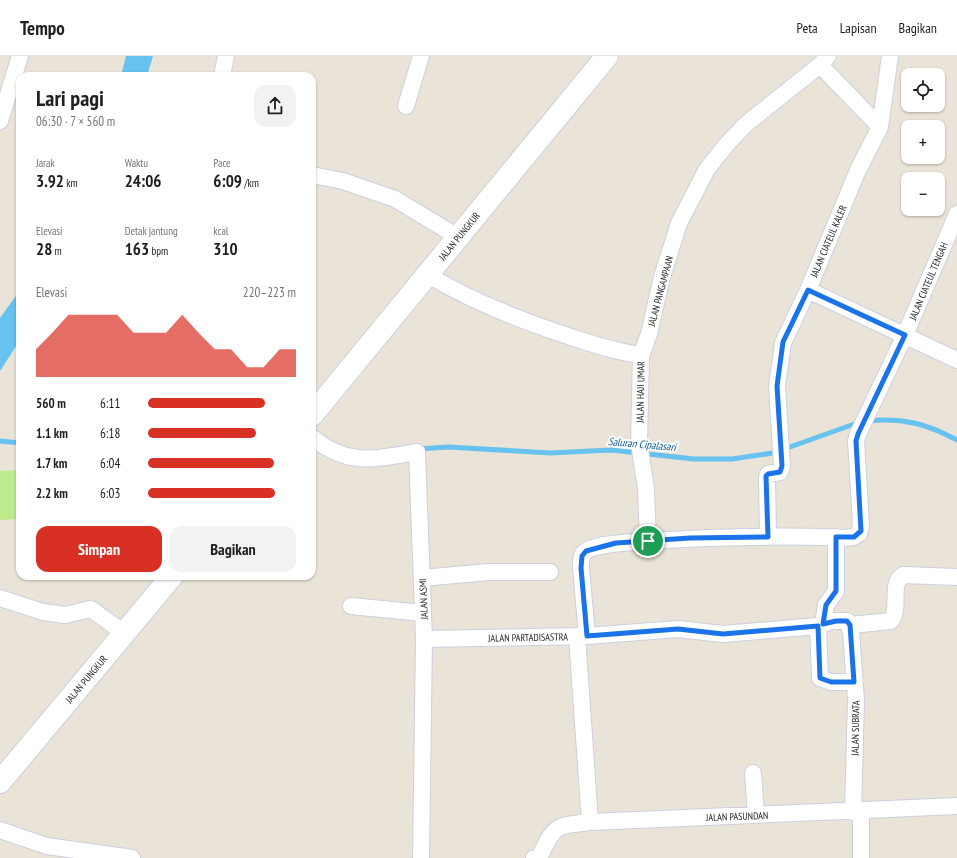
<!DOCTYPE html>
<html lang="id">
<head>
<meta charset="utf-8">
<style>
	:root { --surface:#fff; --page:#f2f2f2; --text:#202124; --muted:#757577; --line:#e0e0e0; --accent:#d93025 }
	body { margin:0; font-family:"PT Sans Narrow",sans-serif; background:var(--page); color:var(--text); height:100vh; display:flex; flex-direction:column; font-size:15px; white-space:nowrap }
	* { box-sizing:border-box; margin:0 }
	p { font-size:13px; color:var(--muted) }
	.icon { flex:none; width:22px; height:22px; fill:none; stroke:currentColor; stroke-width:2; stroke-linecap:round; stroke-linejoin:round }
	.map { position:relative; flex:1; overflow:hidden }
	.sheet { position:absolute; left:16px; top:16px; width:300px; height:508px; display:flex; flex-direction:column; background:var(--surface); border-radius:12px; box-shadow:0 1px 3px #0004 }
	.sheet>* { flex:none }
	.tools { position:absolute; left:901px; top:12px; display:grid; gap:8px }
	.tools a { display:grid; place-items:center; width:44px; height:44px; border-radius:8px; background:var(--surface); box-shadow:0 1px 3px #0004; font-size:20px }
	.pin { position:absolute; display:grid; place-items:center; width:34px; height:34px; color:#fff; margin:-17px; border:2px solid #fff; border-radius:50%; box-shadow:0 1px 4px #0007 }
	.round { display:grid; place-items:center; flex:none; width:42px; height:42px; border-radius:12px; background:var(--page) }
	.overview { display:flex; align-items:center; justify-content:space-between; height:68px; padding:0 20px }
	h1 { font-size:22px; font-weight:700; line-height:30px }
	.figures { display:grid; grid-template-columns:repeat(3,1fr); gap:6px; height:68px; padding:4px 20px }
	.figures div { display:grid; align-content:center }
	.figures b { font-size:17px; font-weight:700 }
	.figures small { font-size:11px; font-weight:400 }
	.figures p { font-size:11px }
	.chart { height:112px; padding:8px 20px }
	.chart p { display:flex; justify-content:space-between }
	.chart svg { width:100%; height:72px; margin-top:4px; fill:var(--accent); opacity:.7 }
	.cta { display:flex; gap:8px; margin-top:auto; padding:8px 20px }
	.cta a { flex:1; height:46px; border-radius:12px; background:var(--accent); color:#fff; font-size:16px; font-weight:700; line-height:46px; text-align:center }
	.cta a+a { background:var(--page); color:var(--text) }
	ul { padding:0 20px; list-style:none; font-size:13px }
	li { display:grid; grid-template-columns:64px 48px 1fr; align-items:center; height:30px }
	li i { height:10px; border-radius:5px; background:var(--accent) }
	header { display:flex; align-items:center; gap:24px; box-sizing:border-box; height:56px; padding:0 20px; background:var(--surface); border-bottom:1px solid var(--line) }
	header strong { font-size:19px }
	nav { display:flex; gap:22px; margin-inline-start:auto; font-size:14px }
	.map>svg:first-child { display:block }
	.pitch { fill:#bdea8d }
	.water { fill:#67c2f0 }
	.lines { fill:none; stroke-linecap:round; stroke-linejoin:round }
	.stream { stroke:#67c2f0; stroke-width:5 }
	.street-casing { stroke:#cdcfe1; stroke-width:18 }
	.secondary-casing { stroke:#cdcfe1; stroke-width:24 }
	.street { stroke:#fff; stroke-width:16 }
	.secondary { stroke:#fff; stroke-width:22 }
	.route-casing { stroke:#fff; stroke-width:8 }
	.route { stroke:#1a73e8; stroke-width:5 }
	.labels { text-anchor:middle; stroke-width:4; stroke-linejoin:round; paint-order:stroke }
	.street-label { font-size:10px; fill:#272727; stroke:#fff }
	.water-label { font-size:11px; font-style:italic; fill:#0b5d97; stroke:#fff }
</style>
</head>
<body>
<header>
<strong>Tempo</strong>
<nav><a>Peta</a><a>Lapisan</a><a>Bagikan</a></nav>
</header>
<div class="map">
<svg width="957" height="802" viewBox="0 0 957 802">
	<rect width="100%" height="100%" fill="#eae3d7"/>
	<!-- pitch -->
	<path class="pitch" d="M 20,414 L 20,463 L 0,464 L 0,415 Z"/>
	<!-- water -->
	<path class="water" d="M 126,0 L 153,0 L 147,20 L 121,20 Z
		M 20,234 L 20,284 L 0,315 L 0,262 Z"/>
	<g class="lines">
		<!-- stream -->
		<path class="stream" d="M 868,365 C 902,361 927,368 957,384
			M 0,385 L 20,387
			M 417,393 L 449,391 L 550,397 L 611,394 L 694,403 L 732,403 L 773,397 L 860,366"/>
		<!-- street casing -->
		<g class="street-casing">
			<path id="street" d="M 820,9 L 880,71
				M 222,20 L 226,0
				M 406,50 L 421,0
				M 0,65 L 20,0
				M 312,119 L 343,125 L 395,143 L 458,181
				M 428,219 C 480,250 538,271 596,289 C 611,294 626,296 641,300
				M 808,234 L 957,304
				M 312,381 C 347,411 375,403 417,396 L 424,583 L 421,802
				M 768,481 L 767,420 L 768,418 L 780,416 L 782,410 L 777,330 L 783,287 L 808,234 L 858,114 L 880,71 L 890,0
				M 648,485 L 646,433 L 639,387 L 641,300 L 649,278 L 662,221 L 679,167 L 707,113 L 727,88 L 746,68 L 820,9 L 828,0
				M 422,522 L 488,516 L 550,516
				M 0,542 L 43,556 L 65,559 L 91,553 L 124,577
				M 351,550 L 423,557
				M 823,568 L 826,549 L 836,535 L 836,481
				M 850,569 L 891,565 C 901,553 889,528 903,519 L 957,521
				M 818,570 L 820,622 L 831,626 L 854,626
				M 577,580 L 590,766
				M 587,580 L 581,512 C 581,506 580,499 586,495 C 598,487 635,486 649,485 C 713,481 778,479 842,482 L 854,481 L 859,478 L 861,469 L 856,385 L 858,378 L 905,279 L 957,158
				M 424,583 L 587,580 L 678,573 L 723,578 L 818,570 L 832,565 L 847,565 L 851,576 L 856,644 L 853,756
				M 753,717 L 756,758
				M 0,774 L 47,790 L 132,802
				M 534,802 L 540,800 C 555,768 556,770 590,766 L 957,750
				M 861,802 L 861,755"/>
		</g>
		<!-- secondary casing -->
		<g class="secondary-casing">
			<path id="secondary" d="M 312,359 L 607,0
				M 0,726 L 172,520"/>
		</g>
		<!-- street -->
		<use href="#street" class="street"/>
		<!-- secondary -->
		<use href="#secondary" class="secondary"/>
	</g>
	<g class="lines">
		<!-- route casing -->
		<g class="route-casing">
			<path id="route" d="M 808,234 L 905,279 L 858,378 L 856,385 L 861,475 L 854,481 L 836,481 L 836,535 L 826,549 L 823,568 L 836,565 L 847,565 L 850,569 L 854,626 L 831,626 L 820,622 L 818,570 L 723,578 L 678,573 L 587,580 L 581,512 L 582,500 L 586,495 L 616,487 L 690,482 L 768,481 L 766,420 L 768,418 L 780,416 L 782,410 L 777,330 L 783,286 Z"/>
		</g>
		<!-- route -->
		<use href="#route" class="route"/>
	</g>
	<g class="labels">
		<!-- street labels -->
		<g class="street-label">
			<text transform="translate(459 180) rotate(-51)" y="4">JALAN PUNGKUR</text>
			<text transform="translate(828 185) rotate(-67)" y="4">JALAN CIATEUL KALER</text>
			<text transform="translate(928 225) rotate(-67)" y="4">JALAN CIATEUL TENGAH</text>
			<text transform="translate(660 235) rotate(-75)" y="4">JALAN PANGAMPAAN</text>
			<text transform="translate(640 336) rotate(-89)" y="4">JALAN HAJI UMAR</text>
			<text transform="translate(423 543) rotate(-92)" y="4">JALAN ASMI</text>
			<text transform="translate(528 581) rotate(-1)" y="4">JALAN PARTADISASTRA</text>
			<text transform="translate(86 623) rotate(-50)" y="4">JALAN PUNGKUR</text>
			<text transform="translate(855 672) rotate(-89)" y="4">JALAN SUBRATA</text>
			<text transform="translate(737 760) rotate(-2)" y="4">JALAN PASUNDAN</text>
		</g>
		<!-- water labels -->
		<g class="water-label">
			<text transform="translate(642 388) rotate(5)" y="4">Saluran Cipalasari</text>
		</g>
	</g>
</svg>
<div class="tools">
<a><svg class="icon" aria-label="locate" viewBox="0 0 24 24"><circle cx="12" cy="12" r="6"/><path d="M12 2v4M12 18v4M2 12h4M18 12h4"/></svg></a>
<a>+</a>
<a>−</a>
</div>
<div class="pin" style="left:648px;top:485px;background:#1e9e55"><svg class="icon" aria-label="arrive" viewBox="0 0 24 24"><path d="M6 21V4h12l-3 4 3 4H6"/></svg></div>
<section class="sheet">
<div class="overview"><div><h1>Lari pagi</h1><p>06:30 · 7 × 560 m</p></div><a class="round"><svg class="icon" aria-label="share" viewBox="0 0 24 24"><path d="M12 15V3M7 8l5-5 5 5M5 13v7h14v-7"/></svg></a></div>
<div class="figures">
<div><p>Jarak</p><b>3.92<small> km</small></b></div>
<div><p>Waktu</p><b>24:06</b></div>
<div><p>Pace</p><b>6:09<small> /km</small></b></div>
</div>
<div class="figures">
<div><p>Elevasi</p><b>28<small> m</small></b></div>
<div><p>Detak jantung</p><b>163<small> bpm</small></b></div>
<div><p>kcal</p><b>310</b></div>
</div>
<div class="chart"><p><span>Elevasi</span>220–223 m</p>
<svg viewBox="0 0 160 44" preserveAspectRatio="none"><path d="M0 44V27L10 17L20 6L30 6L40 6L50 6L60 17L70 17L80 17L90 6L100 17L110 27L120 27L130 38L140 38L150 27L160 27V44z"/></svg>
</div>
<ul>
<li><b>560 m</b>6:11<i style="width:79%"></i></li>
<li><b>1.1 km</b>6:18<i style="width:73%"></i></li>
<li><b>1.7 km</b>6:04<i style="width:85%"></i></li>
<li><b>2.2 km</b>6:03<i style="width:86%"></i></li>
</ul>
<div class="cta"><a>Simpan</a><a>Bagikan</a></div>
</section>
</div>
</body>
</html>
